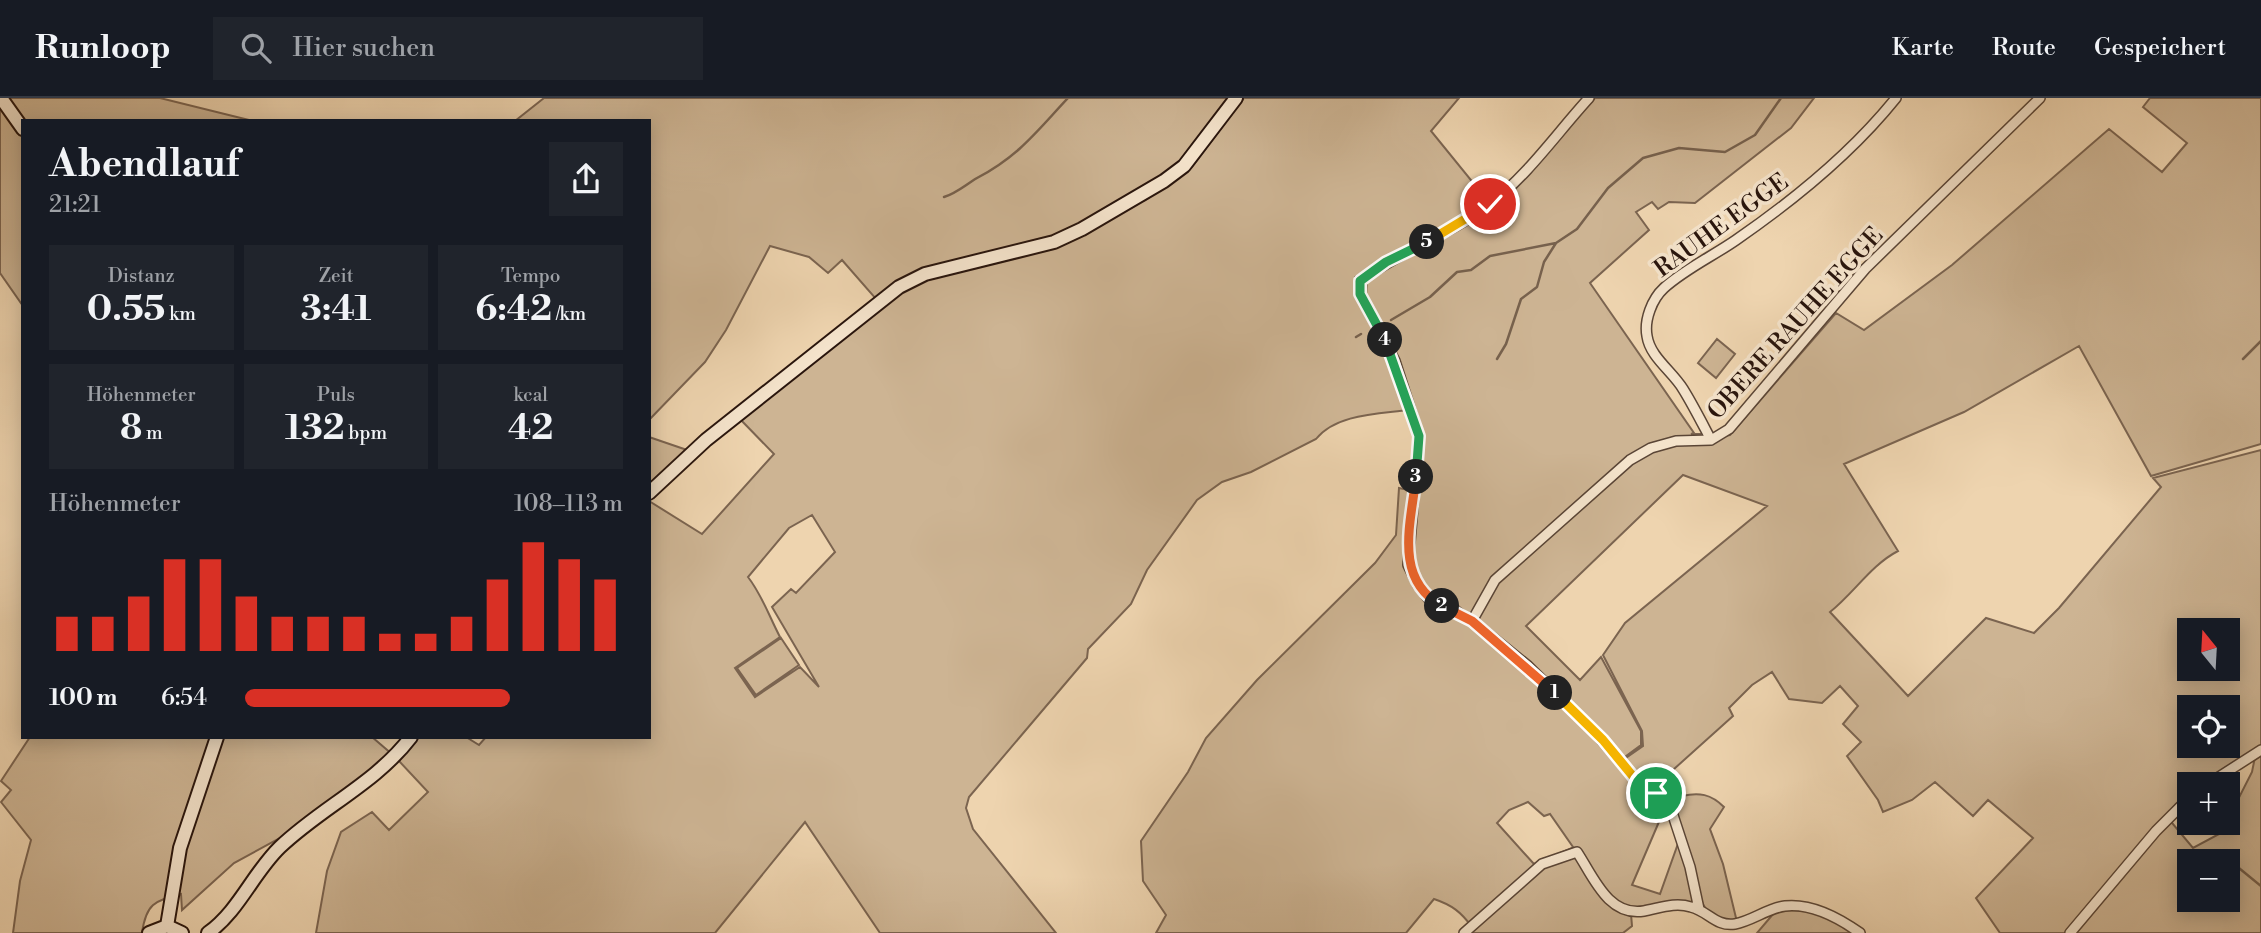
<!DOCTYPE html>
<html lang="de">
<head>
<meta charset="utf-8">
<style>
	:root { --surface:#171b24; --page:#20242c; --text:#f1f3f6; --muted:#9ea1a6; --line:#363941; --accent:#d93025 }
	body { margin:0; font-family:"Libre Bodoni",serif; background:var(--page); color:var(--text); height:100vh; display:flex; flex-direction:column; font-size:26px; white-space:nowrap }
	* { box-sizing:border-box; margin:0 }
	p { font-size:23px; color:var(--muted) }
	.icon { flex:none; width:38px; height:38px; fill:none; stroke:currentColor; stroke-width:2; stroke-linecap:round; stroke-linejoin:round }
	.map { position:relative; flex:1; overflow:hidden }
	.sheet { position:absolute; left:21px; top:21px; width:630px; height:620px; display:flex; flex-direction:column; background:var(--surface); border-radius:0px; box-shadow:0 4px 18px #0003 }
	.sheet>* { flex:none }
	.needle { width:46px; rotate:342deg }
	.controls { position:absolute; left:2177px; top:520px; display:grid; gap:14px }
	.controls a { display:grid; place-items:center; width:63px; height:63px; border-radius:0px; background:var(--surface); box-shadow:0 4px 18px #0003; font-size:35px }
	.pin { position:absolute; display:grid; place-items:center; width:60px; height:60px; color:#fff; margin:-30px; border:4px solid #fff; border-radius:50%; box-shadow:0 2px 7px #0007 }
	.km { position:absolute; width:35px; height:35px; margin:-18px; border-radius:50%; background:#222; color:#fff; font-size:19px; line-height:35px; text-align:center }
	.round { display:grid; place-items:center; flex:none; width:74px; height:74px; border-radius:0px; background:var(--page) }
	.headline { display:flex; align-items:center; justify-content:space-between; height:119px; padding:0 28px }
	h1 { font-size:38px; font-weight:700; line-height:52px }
	.figures { display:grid; grid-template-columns:repeat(3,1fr); gap:10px; height:119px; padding:7px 28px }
	.figures div { display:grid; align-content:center; border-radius:0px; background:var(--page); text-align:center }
	.figures b { font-size:35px; font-weight:700 }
	.figures small { font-size:19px; font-weight:400 }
	.figures p { font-size:19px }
	.chart { height:196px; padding:14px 28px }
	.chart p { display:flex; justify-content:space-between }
	.chart svg { width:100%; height:126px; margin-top:7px; stroke:var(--accent); stroke-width:6 }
	ul { padding:0 28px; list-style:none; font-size:23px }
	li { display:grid; grid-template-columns:112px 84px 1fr; align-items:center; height:52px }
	li i { height:18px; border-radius:9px; background:var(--accent) }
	header { display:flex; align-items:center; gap:42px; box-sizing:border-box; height:98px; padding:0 35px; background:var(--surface); border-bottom:2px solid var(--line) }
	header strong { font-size:33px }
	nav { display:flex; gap:38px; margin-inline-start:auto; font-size:24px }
	.search { width:490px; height:63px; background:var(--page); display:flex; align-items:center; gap:18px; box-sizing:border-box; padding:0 24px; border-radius:0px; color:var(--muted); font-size:26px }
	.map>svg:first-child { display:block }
	.green { fill:#cdb493; stroke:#7b6450; stroke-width:2; fill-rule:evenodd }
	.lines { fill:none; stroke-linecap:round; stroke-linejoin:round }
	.stream { stroke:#77614d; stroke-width:2.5 }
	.street-casing { stroke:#5a4536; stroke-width:12 }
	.secondary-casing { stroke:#29150d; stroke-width:16 }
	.street { stroke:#f4e3cb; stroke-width:9 }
	.secondary { stroke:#f4e3cb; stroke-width:12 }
	.split-1-casing { stroke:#fff; stroke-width:14 }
	.split-2-casing { stroke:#fff; stroke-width:14 }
	.split-3-casing { stroke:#fff; stroke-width:14 }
	.split-4-casing { stroke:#fff; stroke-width:14 }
	.split-5-casing { stroke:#fff; stroke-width:14 }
	.split-6-casing { stroke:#fff; stroke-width:14 }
	.split-1 { stroke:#f5b400; stroke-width:9 }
	.split-2 { stroke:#f0652b; stroke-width:9 }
	.split-3 { stroke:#f0652b; stroke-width:9 }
	.split-4 { stroke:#22a559; stroke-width:9 }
	.split-5 { stroke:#22a559; stroke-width:9 }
	.split-6 { stroke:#f5b400; stroke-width:9 }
	.labels { text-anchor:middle; stroke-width:7; stroke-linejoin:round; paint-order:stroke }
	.street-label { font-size:24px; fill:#29150d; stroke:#f4e3cb }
</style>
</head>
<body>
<header>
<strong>Runloop</strong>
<div class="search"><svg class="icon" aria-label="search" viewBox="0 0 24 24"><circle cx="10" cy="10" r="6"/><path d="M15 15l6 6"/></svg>Hier suchen</div>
<nav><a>Karte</a><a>Route</a><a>Gespeichert</a></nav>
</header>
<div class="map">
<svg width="2261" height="835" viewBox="0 0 2261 835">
	<rect width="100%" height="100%" fill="#eed4af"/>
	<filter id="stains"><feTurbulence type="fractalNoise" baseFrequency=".00286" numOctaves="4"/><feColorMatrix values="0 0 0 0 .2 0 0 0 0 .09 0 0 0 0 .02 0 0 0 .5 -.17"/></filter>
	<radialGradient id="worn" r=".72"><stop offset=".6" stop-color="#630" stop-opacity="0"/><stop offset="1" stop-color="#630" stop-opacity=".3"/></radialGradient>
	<!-- green -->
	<path class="green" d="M 0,0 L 160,0 L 253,23 L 23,23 L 23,208 L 0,175 Z
		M 544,0 L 1230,0 L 1197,47 L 1144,103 L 1192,69 L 1244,0 L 1459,0 L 1431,33 L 1488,103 C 1447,132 1399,153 1355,179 L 1358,200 L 1390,260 L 1408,312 C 1378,316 1336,316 1316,341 L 1251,374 L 1222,384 L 1197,402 L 1147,472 L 1131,506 L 1088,551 L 1087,560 L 969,699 L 966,710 L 973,731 L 1056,835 L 880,835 L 805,724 L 715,835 L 316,835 L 327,773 L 341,734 L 372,714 L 389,732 L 428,694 L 399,663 L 418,639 L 466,639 L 479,647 L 486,639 L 649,639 L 649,403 L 702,436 L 774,356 L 739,320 L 932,169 L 903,180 L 876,201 L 842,162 L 828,175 L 809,159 L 770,148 L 726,232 L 705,264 L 649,322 L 649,23 L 515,23 ZM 812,417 L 835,454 L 796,495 L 791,491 L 772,509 L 819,589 L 800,569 L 755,599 L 735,570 L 780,539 C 769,518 762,497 748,479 L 789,430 Z
		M 1595,0 L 1814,0 L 1791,30 L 1695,105 L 1669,104 L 1658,111 L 1652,104 L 1636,114 L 1649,132 L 1590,185 L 1694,335 L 1691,336 L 1700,336 L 1700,341 L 1730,337 L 1836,215 L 1864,232 L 1952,167 L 2109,31 L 2162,74 L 2187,45 L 2143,9 L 2150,0 L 2261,0 L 2261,346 L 2151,378 L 2079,248 L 1964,314 L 1844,366 L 1898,453 C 1871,467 1854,495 1830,514 L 1908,598 L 1986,520 L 2034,535 L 2059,510 L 2161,389 L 2153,380 L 2261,352 L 2261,648 L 2204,686 L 2189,686 L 2189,696 L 2176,706 L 2068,835 L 2000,835 L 1976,800 L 2033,740 L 1988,702 L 1973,718 L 1935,684 L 1912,702 L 1883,714 L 1878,702 L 1847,658 L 1861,644 L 1843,626 L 1858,608 L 1840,588 L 1822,605 L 1789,601 L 1772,574 L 1752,587 L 1729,610 L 1733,618 L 1664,680 L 1682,698 C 1699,694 1711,696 1724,709 L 1710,731 L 1723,766 L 1737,824 C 1701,825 1699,797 1692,769 C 1686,749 1680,725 1671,706 C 1667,696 1633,674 1623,662 L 1643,648 L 1642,633 L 1603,557 L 1625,525 L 1767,408 L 1683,377 L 1526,528 L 1580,582 L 1601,559 L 1641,633 L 1641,647 L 1622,661 L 1604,640 L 1529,567 L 1444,496 L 1475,529 L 1526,570 L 1563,605 L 1635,683 L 1667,705 L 1632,787 L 1660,796 L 1680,740 L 1695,806 L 1670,805 L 1633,812 L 1612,805 L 1550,716 L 1544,718 L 1528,704 L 1509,712 L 1497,725 L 1534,766 L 1572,750 L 1609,807 L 1631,816 L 1632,828 L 1623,835 L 1467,835 L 1472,829 C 1461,814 1452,807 1434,801 L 1406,835 L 1156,835 L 1166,817 L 1143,783 L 1141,743 L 1188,674 L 1206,640 L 1257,582 L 1375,465 L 1396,437 L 1399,390 L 1413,393 L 1410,427 L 1412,430 L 1422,338 L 1396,257 L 1366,198 L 1367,181 L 1493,108 ZM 2189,532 L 2228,532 L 2228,570 L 2189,570 ZM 2189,609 L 2228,609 L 2228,648 L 2189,648 Z
		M 1717,241 L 1735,256 L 1716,280 L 1698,265 Z
		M 649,339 L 687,352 L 649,389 Z
		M 781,540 L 799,567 L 756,597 L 737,570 Z
		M 30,639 L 372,639 L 393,657 L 282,739 L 234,765 L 182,812 L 181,796 C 154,803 146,806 142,835 L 13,835 L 20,783 L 31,742 L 1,704 L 11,692 L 1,683 Z
		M 2261,655 L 2261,835 L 2073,835 L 2168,720 L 2193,750 L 2221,735 L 2252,674 L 2255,659 ZM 2189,763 L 2228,763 L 2228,802 L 2189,802 Z
		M 1785,812 C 1813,812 1832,819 1855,835 L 1757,835 L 1774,815 Z"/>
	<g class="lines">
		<!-- stream -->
		<path class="stream" d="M 944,99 C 957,95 965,87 977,80 C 1019,58 1037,33 1068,0
			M 1391,222 L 1430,199 L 1457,174 L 1471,172 L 1490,158 L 1556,145 L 1577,131 L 1608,90 L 1643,60 L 1679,50 L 1725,54 L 1755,37 L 1781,0
			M 1356,239 L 1361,236
			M 1497,261 L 1506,246 L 1521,201 L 1537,189 L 1544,164 L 1556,145
			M 2243,261 L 2261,243
			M 2234,766 L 2261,788"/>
		<!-- street casing -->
		<g class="street-casing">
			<path id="street" d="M 1589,0 C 1557,35 1528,77 1490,106 C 1449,137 1400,153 1360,183 L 1360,196 L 1395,263 L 1419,338 L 1408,467 L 1418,487 L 1428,500 L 1472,523 L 1528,568 L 1593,632 L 1636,682 L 1669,705 L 1690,769 L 1699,811
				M 1711,342 C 1702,325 1693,307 1683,291 C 1672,273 1650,259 1647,238 C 1644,222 1652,201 1664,190 C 1685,171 1713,158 1736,142 C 1794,102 1851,56 1896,0
				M 1472,523 L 1495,482 L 1630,362 L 1651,350 L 1676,343 L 1711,342 L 1729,331 L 1865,171 L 2040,0
				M 2208,686 L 2261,652
				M 1464,835 L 1542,766 L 1577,754 C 1593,778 1608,819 1644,813 C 1660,810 1675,804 1691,809 C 1708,813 1716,829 1735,826 C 1752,823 1768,810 1785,808 C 1812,805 1839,820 1860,835
				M 2070,835 L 2156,733 L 2189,700"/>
		</g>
		<!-- secondary casing -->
		<g class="secondary-casing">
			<path id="secondary" d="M 1,0 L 23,31
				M 649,395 L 706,342 L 899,189 L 925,176 L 1054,144 L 1082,131 L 1164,83 L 1184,68 L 1236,0
				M 167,828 L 180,750 L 217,639
				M 149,835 L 167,828 L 182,835
				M 208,835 C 239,813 253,775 280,749 C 322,709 376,685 411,639"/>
		</g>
		<!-- street -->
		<use href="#street" class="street"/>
		<!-- secondary -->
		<use href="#secondary" class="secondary"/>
	</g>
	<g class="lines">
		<!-- split-1 casing -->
		<g class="split-1-casing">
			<path id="split-1" d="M 1555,595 L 1603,642 L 1636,682 L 1656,695"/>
		</g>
		<!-- split-2 casing -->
		<g class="split-2-casing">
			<path id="split-2" d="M 1442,508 L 1472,523 L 1555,595"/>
		</g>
		<!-- split-3 casing -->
		<g class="split-3-casing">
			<path id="split-3" d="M 1416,379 C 1411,425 1393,481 1442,508"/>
		</g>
		<!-- split-4 casing -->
		<g class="split-4-casing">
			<path id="split-4" d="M 1385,242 L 1419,338 L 1416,379"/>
		</g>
		<!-- split-5 casing -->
		<g class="split-5-casing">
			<path id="split-5" d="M 1385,242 L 1360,196 L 1360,183 L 1386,164 L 1427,144"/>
		</g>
		<!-- split-6 casing -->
		<g class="split-6-casing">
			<path id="split-6" d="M 1427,144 L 1490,106"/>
		</g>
		<!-- split-1 -->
		<use href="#split-1" class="split-1"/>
		<!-- split-2 -->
		<use href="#split-2" class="split-2"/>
		<!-- split-3 -->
		<use href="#split-3" class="split-3"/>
		<!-- split-4 -->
		<use href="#split-4" class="split-4"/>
		<!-- split-5 -->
		<use href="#split-5" class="split-5"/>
		<!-- split-6 -->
		<use href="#split-6" class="split-6"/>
	</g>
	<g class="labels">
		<!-- street labels -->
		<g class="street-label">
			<text transform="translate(1721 127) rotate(-36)" y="8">RAUHE EGGE</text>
			<text transform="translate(1795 225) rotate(-48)" y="8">OBERE RAUHE EGGE</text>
		</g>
	</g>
	<rect width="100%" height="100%" filter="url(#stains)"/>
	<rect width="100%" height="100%" fill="url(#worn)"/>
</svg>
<div class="controls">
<a><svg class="needle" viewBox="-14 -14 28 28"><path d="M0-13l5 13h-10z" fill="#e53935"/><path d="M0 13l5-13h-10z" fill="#9ea1a6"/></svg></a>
<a><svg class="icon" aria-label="locate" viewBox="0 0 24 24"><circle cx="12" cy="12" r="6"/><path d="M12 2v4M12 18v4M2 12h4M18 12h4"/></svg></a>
<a>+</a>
<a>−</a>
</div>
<div class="pin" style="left:1656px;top:695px;background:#1e9e55"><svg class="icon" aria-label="arrive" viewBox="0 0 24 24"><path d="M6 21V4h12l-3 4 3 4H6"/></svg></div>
<div class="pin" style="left:1490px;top:106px;background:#d93025"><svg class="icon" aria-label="check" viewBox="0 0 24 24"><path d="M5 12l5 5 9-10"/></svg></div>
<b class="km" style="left:1555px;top:595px">1</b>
<b class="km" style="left:1442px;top:508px">2</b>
<b class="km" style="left:1416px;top:379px">3</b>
<b class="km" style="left:1385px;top:242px">4</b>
<b class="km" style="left:1427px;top:144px">5</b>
<section class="sheet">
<div class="headline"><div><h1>Abendlauf</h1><p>21:21</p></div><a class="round"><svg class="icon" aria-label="share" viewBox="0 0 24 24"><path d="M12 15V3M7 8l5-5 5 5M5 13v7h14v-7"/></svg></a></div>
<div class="figures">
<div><p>Distanz</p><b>0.55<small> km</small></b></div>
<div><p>Zeit</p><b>3:41</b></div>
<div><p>Tempo</p><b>6:42<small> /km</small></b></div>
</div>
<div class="figures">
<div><p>Höhenmeter</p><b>8<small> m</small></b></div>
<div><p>Puls</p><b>132<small> bpm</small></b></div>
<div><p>kcal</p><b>42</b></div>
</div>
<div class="chart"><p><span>Höhenmeter</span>108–113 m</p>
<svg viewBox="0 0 160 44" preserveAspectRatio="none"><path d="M5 44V32M15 44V32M25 44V25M35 44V12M45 44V12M55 44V25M65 44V32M75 44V32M85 44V32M95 44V38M105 44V38M115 44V32M125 44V19M135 44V6M145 44V12M155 44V19"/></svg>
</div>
<ul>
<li><b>100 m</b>6:54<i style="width:70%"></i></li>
</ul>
</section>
</div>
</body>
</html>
